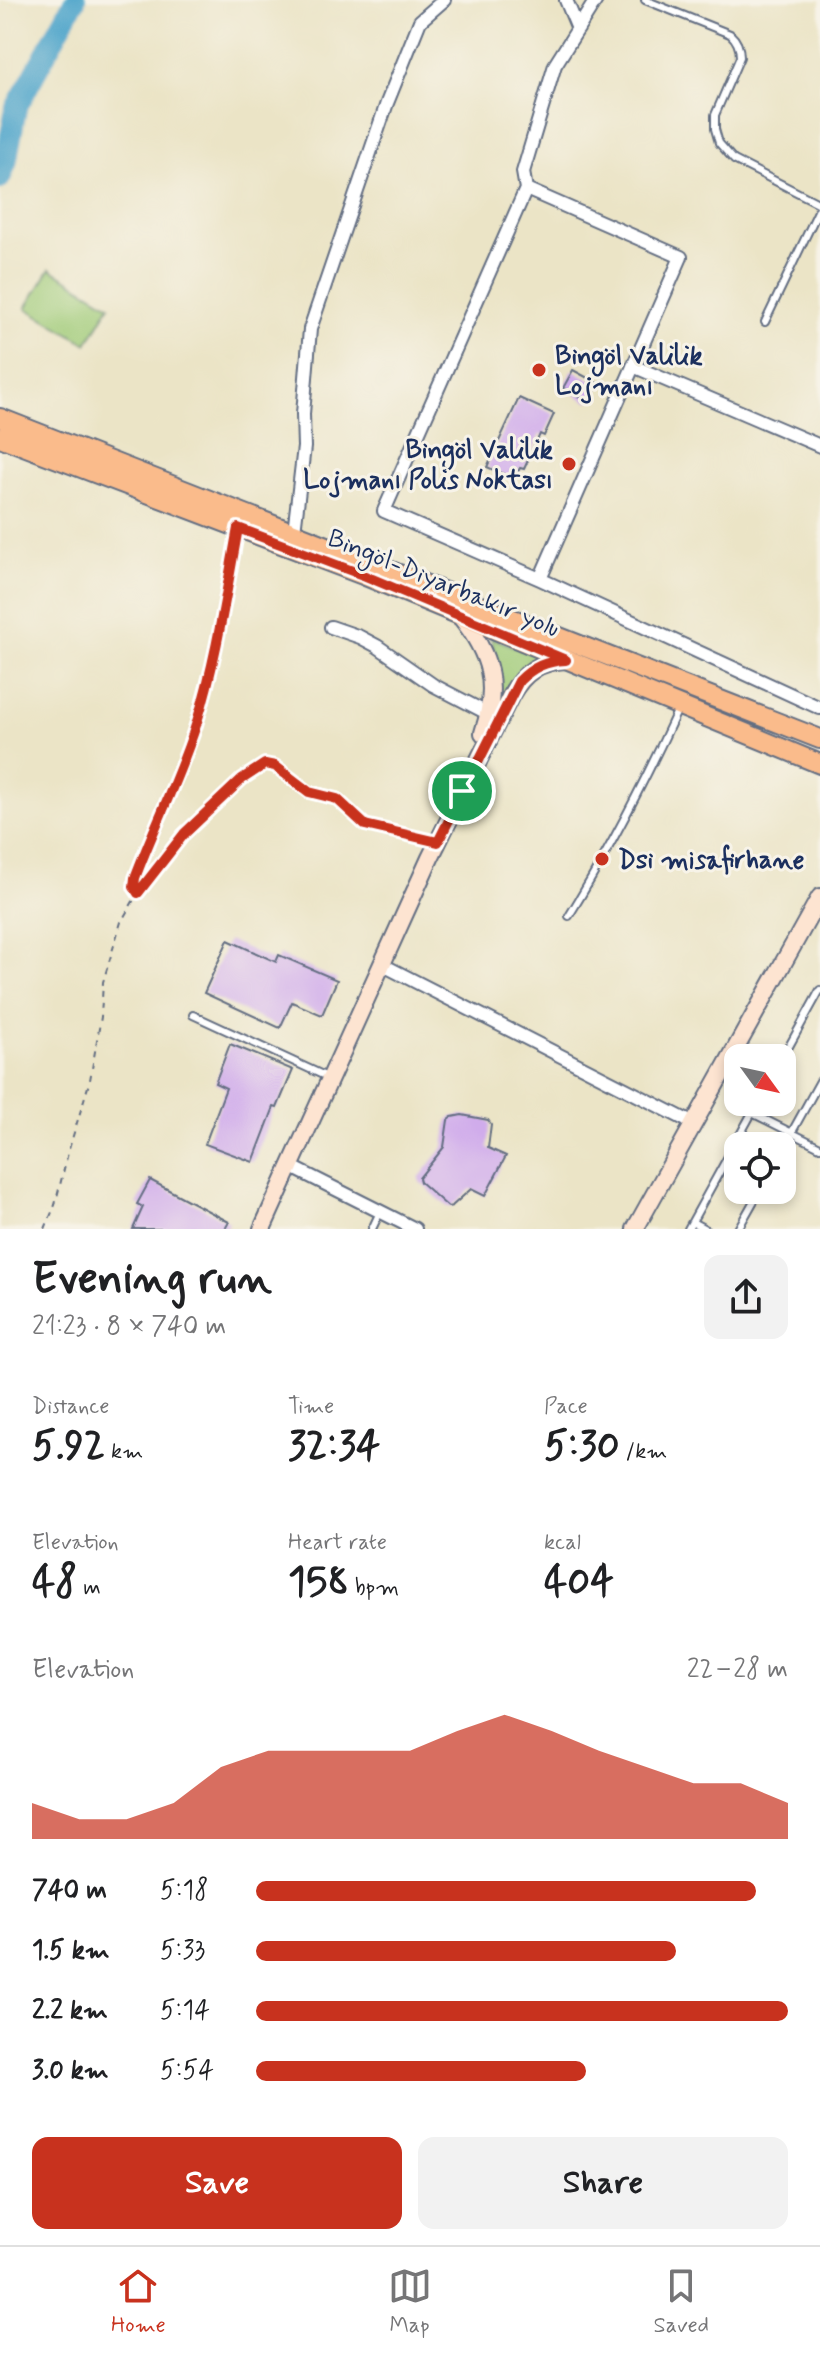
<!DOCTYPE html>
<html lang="en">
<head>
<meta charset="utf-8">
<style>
	:root { --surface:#fff; --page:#f2f2f2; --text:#202124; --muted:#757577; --line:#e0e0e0; --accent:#c8321e }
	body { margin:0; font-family:Mynerve,sans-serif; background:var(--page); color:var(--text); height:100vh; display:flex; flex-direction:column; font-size:30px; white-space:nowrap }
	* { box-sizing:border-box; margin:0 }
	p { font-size:26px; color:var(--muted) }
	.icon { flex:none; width:44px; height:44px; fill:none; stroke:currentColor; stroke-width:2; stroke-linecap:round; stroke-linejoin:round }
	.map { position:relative; height:1229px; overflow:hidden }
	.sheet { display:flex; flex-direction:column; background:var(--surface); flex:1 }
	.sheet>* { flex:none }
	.needle { width:52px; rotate:123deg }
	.tools { position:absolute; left:724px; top:1044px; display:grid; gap:16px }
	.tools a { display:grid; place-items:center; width:72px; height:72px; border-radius:16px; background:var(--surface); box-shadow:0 4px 12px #0003; font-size:40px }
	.pin { position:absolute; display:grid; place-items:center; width:68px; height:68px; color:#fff; margin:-34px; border:4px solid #fff; border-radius:50%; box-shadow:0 2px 8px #0007 }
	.round { display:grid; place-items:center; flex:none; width:84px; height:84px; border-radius:16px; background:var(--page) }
	.overview { display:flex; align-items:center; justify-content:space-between; height:136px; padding:0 32px }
	h1 { font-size:44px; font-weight:700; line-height:60px }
	.stats { display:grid; grid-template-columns:repeat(3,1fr); gap:12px; height:136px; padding:8px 32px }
	.stats div { display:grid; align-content:center }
	.stats b { font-size:40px; font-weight:700 }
	.stats small { font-size:22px; font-weight:400 }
	.stats p { font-size:22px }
	.chart { height:224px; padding:16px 32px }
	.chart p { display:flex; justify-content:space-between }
	.chart svg { width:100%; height:144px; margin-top:8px; fill:var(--accent); opacity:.7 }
	.button { display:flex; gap:16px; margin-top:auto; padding:16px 32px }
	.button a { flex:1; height:92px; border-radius:16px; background:var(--accent); color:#fff; font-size:32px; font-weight:700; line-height:92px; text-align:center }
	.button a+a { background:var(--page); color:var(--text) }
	ul { padding:0 32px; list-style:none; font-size:26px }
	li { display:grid; grid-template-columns:128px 96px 1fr; align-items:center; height:60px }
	li i { height:20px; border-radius:10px; background:var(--accent) }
	.tab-bar { display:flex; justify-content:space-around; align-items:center; height:112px; border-top:2px solid var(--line); background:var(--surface); font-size:22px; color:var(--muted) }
	.tab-bar a { display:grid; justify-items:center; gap:4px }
	.tab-bar .on { color:var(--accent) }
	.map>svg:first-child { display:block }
	.grass { fill:#9fca76; stroke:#5d7c6a; stroke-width:2 }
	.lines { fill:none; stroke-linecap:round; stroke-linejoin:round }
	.river { stroke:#4ea4ca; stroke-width:22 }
	.building { fill:#d0aceb }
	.lane-casing { stroke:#646e82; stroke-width:10 }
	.street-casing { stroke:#646e82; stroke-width:16 }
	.secondary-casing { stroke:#646e82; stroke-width:20 }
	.primary-casing { stroke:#646e82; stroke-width:22 }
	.path { stroke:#646e82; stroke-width:2; stroke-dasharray:6 6; stroke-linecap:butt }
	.lane { stroke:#fff; stroke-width:6 }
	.street { stroke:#fff; stroke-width:12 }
	.secondary { stroke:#fde4d1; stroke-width:16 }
	.primary { stroke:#fabb8b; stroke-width:18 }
	.route-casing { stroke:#fff; stroke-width:16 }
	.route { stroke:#c8321e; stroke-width:10 }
	.poi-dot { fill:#c8321e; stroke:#f7f3e8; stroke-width:3 }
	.labels { text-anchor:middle; stroke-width:6; stroke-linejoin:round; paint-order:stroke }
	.poi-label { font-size:26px; font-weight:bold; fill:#1b2f5e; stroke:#f7f3e8; text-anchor:start }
	.street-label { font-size:26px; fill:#1b2f5e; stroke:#f7f3e8 }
</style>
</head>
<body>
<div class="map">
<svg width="820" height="1229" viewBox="0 0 820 1229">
	<rect width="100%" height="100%" fill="#f7f3e8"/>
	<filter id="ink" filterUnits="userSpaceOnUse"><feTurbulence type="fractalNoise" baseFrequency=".0125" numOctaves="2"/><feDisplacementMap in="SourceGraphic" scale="16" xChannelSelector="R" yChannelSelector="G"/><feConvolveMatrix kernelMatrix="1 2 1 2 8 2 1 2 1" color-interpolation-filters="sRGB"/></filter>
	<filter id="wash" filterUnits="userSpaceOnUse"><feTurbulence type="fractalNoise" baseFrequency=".006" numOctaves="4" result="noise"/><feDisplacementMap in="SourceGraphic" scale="32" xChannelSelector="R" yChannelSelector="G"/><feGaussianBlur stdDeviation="1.8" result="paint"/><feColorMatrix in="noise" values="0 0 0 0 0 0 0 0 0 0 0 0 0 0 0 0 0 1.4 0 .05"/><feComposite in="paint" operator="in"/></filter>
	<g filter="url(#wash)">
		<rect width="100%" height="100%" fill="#ebe4c6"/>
		<!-- grass -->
		<path class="grass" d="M 50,269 L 110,305 L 87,344 L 26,308 Z
			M 491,637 L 540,657 L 494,719 L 499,674 Z"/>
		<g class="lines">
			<!-- river -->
			<path class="river" d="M 0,178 L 6,163 L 16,108 L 75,0"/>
		</g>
		<g id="blocks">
			<!-- building -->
			<path class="building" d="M 573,370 L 599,384 L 589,402 L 563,388 Z
				M 519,398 L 554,414 L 544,436 L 540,434 L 524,469 L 520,468 L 514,479 L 487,467 Z
				M 228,940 L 276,962 L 279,955 L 337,980 L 322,1015 L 292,1002 L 280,1028 L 204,993 Z
				M 230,1044 L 293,1070 L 277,1108 L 274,1107 L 253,1162 L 205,1144 L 226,1088 L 215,1083 Z
				M 462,1115 L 488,1120 L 491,1124 L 488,1148 L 506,1156 L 485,1196 L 471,1189 L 452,1206 L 448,1207 L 420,1182 L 419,1178 L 444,1147 L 448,1120 L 452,1117 Z
				M 150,1180 L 229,1222 L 225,1229 L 133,1229 L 143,1207 L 137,1204 Z"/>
		</g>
	</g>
	<g filter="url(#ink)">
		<use href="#blocks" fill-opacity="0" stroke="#646e82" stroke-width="2"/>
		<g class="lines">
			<!-- lane casing -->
			<g class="lane-casing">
				<path id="lane" d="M 645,0 L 730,34 C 737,40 740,47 740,57 L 715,115 L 715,129 L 719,143 L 734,160 L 820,204
					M 765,322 L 820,207
					M 569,916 C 610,849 646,779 679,707
					M 193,1015 L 327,1077
					M 782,1059 L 820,990
					M 752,1113 L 820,1147
					M 782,1150 L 820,1081
					M 692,1222 L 705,1229
					M 372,1229 L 380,1212
					M 688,1229 L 758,1102
					M 738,1229 L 760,1190"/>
			</g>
			<!-- street casing -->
			<g class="street-casing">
				<path id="street" d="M 566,0 L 578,29
					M 596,0 L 555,65 L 523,172 L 526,189 L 384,511 L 540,579 L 820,708
					M 526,189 L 681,257 L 540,579
					M 633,366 L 820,446
					M 294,532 L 304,447 L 303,414 L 310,329 L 387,103 L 420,21 L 444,0
					M 331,627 L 360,637 L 377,646 L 433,685 L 489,714
					M 381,964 L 694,1124
					M 290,1166 L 415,1229"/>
			</g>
			<!-- secondary casing -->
			<g class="secondary-casing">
				<path id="secondary" d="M 460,616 C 491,655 499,685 483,733
					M 262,1229 L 430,858 L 511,695 C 524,672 540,661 566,660
					M 635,1229 L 820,897"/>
			</g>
			<!-- primary casing -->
			<g class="primary-casing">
				<path id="primary" d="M 0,418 L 820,739
					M 0,437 L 363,575 L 820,764"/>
			</g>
			<!-- path -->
			<path class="path" d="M 138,893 L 134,887 L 135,878 C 152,832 174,789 190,742 C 212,678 222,611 235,545
				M 45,1229 L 55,1205 L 69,1149 L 90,1080 L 101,1017 L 103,982 L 121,922 L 135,898 L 184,834 L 242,779 L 259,766 L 270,764 L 309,792 L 337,799 L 365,825 L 425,838"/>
			<!-- lane -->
			<use href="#lane" class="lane"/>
			<!-- street -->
			<use href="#street" class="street"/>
			<!-- secondary -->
			<use href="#secondary" class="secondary"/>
			<!-- primary -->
			<use href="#primary" class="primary"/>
		</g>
	</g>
	<g class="lines" filter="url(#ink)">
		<!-- route casing -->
		<g class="route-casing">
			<path id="route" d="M 238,528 L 363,575 L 566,660 C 546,661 533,667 519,681 L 438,842 L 365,825 L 337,799 L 309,792 L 275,766 L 265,764 L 242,779 L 184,834 L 138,893 L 134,887 L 135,878 C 154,827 179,778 196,725 C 216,661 226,594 238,528 Z"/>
		</g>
		<!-- route -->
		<use href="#route" class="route"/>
	</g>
	<!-- markers -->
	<g class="poi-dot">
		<circle cx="539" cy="370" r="8"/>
		<circle cx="569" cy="464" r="8"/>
		<circle cx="602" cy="859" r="8"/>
	</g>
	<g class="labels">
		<!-- poi labels -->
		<g class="poi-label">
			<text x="555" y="364">Bingöl Valilik<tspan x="555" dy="30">Lojmanı</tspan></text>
			<text x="553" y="458" text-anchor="end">Bingöl Valilik<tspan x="553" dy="30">Lojmanı Polis Noktası</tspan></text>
			<text x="618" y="868">Dsi misafirhane</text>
		</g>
		<!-- street labels -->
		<g class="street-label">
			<text transform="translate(444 582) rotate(22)" y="9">Bingöl-Diyarbakır yolu</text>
		</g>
	</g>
</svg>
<div class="tools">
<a><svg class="needle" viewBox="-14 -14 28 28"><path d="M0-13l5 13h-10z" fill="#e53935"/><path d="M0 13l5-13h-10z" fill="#757577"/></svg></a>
<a><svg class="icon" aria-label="locate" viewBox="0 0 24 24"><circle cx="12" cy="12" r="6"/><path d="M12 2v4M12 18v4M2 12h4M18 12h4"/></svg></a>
</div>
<div class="pin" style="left:462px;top:791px;background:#1e9e55"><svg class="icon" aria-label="arrive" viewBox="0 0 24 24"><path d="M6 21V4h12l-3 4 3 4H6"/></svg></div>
</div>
<section class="sheet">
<div class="overview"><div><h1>Evening run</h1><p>21:23 · 8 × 740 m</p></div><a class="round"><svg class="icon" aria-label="share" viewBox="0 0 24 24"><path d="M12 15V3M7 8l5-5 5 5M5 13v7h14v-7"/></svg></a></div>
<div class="stats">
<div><p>Distance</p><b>5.92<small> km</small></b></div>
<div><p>Time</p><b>32:34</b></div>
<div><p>Pace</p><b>5:30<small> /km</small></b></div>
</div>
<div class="stats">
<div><p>Elevation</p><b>48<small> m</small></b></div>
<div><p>Heart rate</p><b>158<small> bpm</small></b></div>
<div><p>kcal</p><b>404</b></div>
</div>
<div class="chart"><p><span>Elevation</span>22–28 m</p>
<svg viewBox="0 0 160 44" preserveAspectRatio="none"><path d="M0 44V33L10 38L20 38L30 33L40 22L50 17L60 17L70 17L80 17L90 11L100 6L110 11L120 17L130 22L140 27L150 27L160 33V44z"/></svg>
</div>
<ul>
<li><b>740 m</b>5:18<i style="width:94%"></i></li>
<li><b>1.5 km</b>5:33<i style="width:79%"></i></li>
<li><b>2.2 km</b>5:14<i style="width:100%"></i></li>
<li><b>3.0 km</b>5:54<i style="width:62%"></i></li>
</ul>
<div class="button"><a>Save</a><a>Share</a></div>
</section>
<nav class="tab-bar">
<a class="on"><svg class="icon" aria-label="home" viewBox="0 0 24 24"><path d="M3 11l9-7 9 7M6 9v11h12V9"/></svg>Home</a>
<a><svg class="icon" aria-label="map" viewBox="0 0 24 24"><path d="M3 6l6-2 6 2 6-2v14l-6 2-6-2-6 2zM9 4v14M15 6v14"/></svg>Map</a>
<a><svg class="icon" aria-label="saved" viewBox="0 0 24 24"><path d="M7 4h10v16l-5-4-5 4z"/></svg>Saved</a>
</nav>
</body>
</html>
